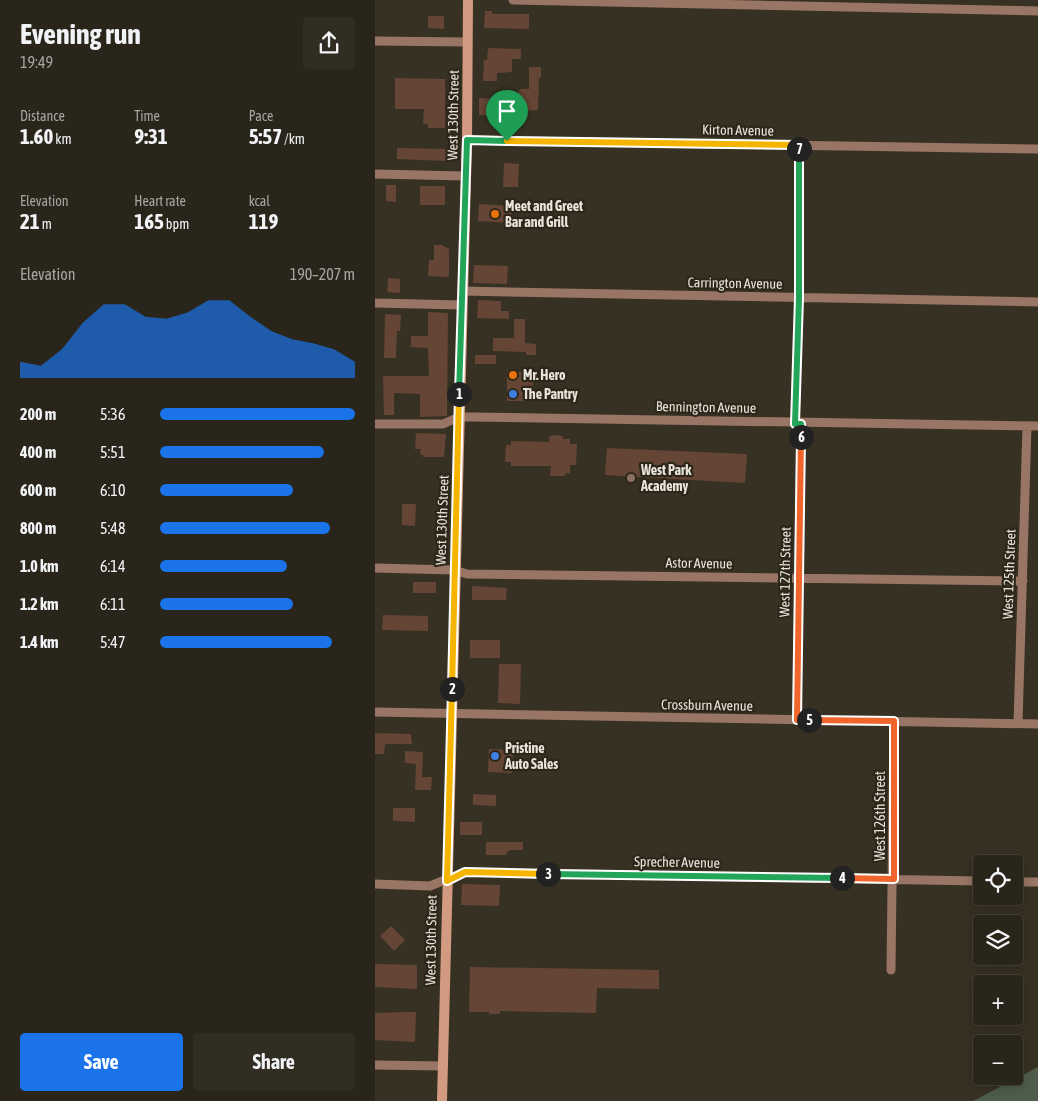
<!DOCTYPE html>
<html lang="en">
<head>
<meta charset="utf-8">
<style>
	:root { --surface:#29251a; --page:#312d23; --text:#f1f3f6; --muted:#a5a5a2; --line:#454239; --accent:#1a73e8 }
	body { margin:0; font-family:"Asap Condensed",sans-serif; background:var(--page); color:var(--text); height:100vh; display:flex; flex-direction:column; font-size:19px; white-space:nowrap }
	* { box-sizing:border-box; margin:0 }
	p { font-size:16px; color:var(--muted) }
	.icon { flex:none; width:28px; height:28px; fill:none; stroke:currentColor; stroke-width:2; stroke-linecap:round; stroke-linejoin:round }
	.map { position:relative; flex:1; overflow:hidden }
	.side { display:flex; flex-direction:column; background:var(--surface); width:375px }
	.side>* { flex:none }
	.tools { position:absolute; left:598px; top:855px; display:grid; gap:10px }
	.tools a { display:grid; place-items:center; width:50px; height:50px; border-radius:5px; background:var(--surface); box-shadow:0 2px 12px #0003,0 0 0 1px var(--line); font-size:25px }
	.pin { position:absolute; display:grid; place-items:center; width:42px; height:42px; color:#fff; margin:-51px -21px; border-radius:50% 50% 50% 0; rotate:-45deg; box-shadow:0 0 5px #0007 }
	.pin .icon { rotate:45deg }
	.km { position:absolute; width:25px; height:25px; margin:-12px; border-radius:50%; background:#222; color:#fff; font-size:14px; line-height:25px; text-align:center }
	.round { display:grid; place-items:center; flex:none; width:52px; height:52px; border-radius:5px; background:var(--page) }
	.overview { display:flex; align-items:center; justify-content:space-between; height:85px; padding:0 20px }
	h1 { font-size:28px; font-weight:700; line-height:38px }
	.metrics { display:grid; grid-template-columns:repeat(3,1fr); gap:8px; height:85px; padding:5px 20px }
	.metrics div { display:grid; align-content:center }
	.metrics b { font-size:21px; font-weight:700 }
	.metrics small { font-size:14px; font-weight:400 }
	.metrics p { font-size:14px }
	.chart { height:140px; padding:10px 20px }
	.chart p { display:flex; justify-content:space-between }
	.chart svg { width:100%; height:90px; margin-top:5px; fill:var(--accent); opacity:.7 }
	.action { display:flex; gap:10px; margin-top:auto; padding:10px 20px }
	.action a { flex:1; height:58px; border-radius:5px; background:var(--accent); color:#fff; font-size:20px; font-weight:700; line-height:58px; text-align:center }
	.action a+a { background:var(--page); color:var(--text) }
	ul { padding:0 20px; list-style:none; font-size:16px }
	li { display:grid; grid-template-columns:80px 60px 1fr; align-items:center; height:38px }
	li i { height:12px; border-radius:6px; background:var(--accent) }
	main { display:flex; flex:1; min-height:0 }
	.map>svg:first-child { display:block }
	.green { fill:#4d5c4b }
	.building { fill:#654535 }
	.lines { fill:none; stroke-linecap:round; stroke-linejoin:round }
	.minor { stroke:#987564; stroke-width:9 }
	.secondary { stroke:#d29a80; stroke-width:10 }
	.split-1-casing { stroke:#fff; stroke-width:10 }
	.split-2-casing { stroke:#fff; stroke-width:10 }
	.split-3-casing { stroke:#fff; stroke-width:10 }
	.split-4-casing { stroke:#fff; stroke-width:10 }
	.split-5-casing { stroke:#fff; stroke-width:10 }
	.split-6-casing { stroke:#fff; stroke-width:10 }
	.split-7-casing { stroke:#fff; stroke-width:10 }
	.split-8-casing { stroke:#fff; stroke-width:10 }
	.split-1 { stroke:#22a559; stroke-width:6 }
	.split-2 { stroke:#f5b400; stroke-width:6 }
	.split-3 { stroke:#f5b400; stroke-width:6 }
	.split-4 { stroke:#22a559; stroke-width:6 }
	.split-5 { stroke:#f0652b; stroke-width:6 }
	.split-6 { stroke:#f0652b; stroke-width:6 }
	.split-7 { stroke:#22a559; stroke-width:6 }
	.split-8 { stroke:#f5b400; stroke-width:6 }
	.food-dot { fill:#e8710a; stroke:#2d2719; stroke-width:2 }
	.shop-dot { fill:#3f7fe0; stroke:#2d2719; stroke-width:2 }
	.education-dot { fill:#8d6e63; stroke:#2d2719; stroke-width:2 }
	.labels { text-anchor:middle; stroke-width:4.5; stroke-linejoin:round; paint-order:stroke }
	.street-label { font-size:14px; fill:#e8e4db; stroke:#2d2719 }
	.poi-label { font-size:14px; font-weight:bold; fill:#e8e4db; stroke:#2d2719; text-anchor:start }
</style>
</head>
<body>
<main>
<section class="side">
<div class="overview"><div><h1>Evening run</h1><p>19:49</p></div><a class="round"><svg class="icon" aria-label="share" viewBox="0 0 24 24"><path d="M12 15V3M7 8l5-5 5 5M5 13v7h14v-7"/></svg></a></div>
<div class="metrics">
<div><p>Distance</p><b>1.60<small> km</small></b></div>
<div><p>Time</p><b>9:31</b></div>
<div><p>Pace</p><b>5:57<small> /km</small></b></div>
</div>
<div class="metrics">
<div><p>Elevation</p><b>21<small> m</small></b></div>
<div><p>Heart rate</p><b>165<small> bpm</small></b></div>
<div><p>kcal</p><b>119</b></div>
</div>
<div class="chart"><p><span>Elevation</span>190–207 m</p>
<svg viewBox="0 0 160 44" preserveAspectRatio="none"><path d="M0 44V36L10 38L20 30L30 17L40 8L50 8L60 14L70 15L80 12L90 6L100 6L110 14L120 21L130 25L140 27L150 30L160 36V44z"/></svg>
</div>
<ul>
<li><b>200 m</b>5:36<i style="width:100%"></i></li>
<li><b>400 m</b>5:51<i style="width:84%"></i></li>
<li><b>600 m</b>6:10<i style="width:68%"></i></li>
<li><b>800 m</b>5:48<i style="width:87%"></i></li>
<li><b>1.0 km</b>6:14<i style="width:65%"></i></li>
<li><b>1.2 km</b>6:11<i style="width:68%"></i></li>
<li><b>1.4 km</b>5:47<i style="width:88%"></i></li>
</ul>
<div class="action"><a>Save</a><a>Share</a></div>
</section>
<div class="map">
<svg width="663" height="1101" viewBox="0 0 663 1101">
	<rect width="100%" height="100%" fill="#373123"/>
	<!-- green -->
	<path class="green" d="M 663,1067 L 663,1101 L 598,1101 Z"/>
	<!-- building -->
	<path class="building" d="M 110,11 L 117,11 L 117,14 L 154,14 L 154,29 L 109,28 Z
		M 53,16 L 69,16 L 69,29 L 53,28 Z
		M 113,48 L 146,49 L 146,59 L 137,59 L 137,72 L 122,73 L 122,81 L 108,81 L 109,60 L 112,60 Z
		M 154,67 L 166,67 L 166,78 L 164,78 L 163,110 L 147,111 L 143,108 L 143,93 L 145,89 L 154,89 Z
		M 20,78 L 70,79 L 70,128 L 53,128 L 53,124 L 48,124 L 49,109 L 20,109 Z
		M 104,98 L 128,99 L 127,115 L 104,115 Z
		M 22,148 L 72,149 L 71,161 L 22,159 Z
		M 129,163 L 144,164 L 143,187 L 128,187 Z
		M 11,185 L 21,185 L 21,202 L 11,201 Z
		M 45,186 L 70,186 L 70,205 L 45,205 Z
		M 104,204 L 137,206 L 136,223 L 103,221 Z
		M 59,245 L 67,245 L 74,249 L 74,275 L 72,277 L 53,276 L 54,260 L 59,260 Z
		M 99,265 L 133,266 L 132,284 L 98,283 Z
		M 13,278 L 25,279 L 25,293 L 12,292 Z
		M 103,300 L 126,301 L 126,311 L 134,311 L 134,319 L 102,318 Z
		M 53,312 L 73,313 L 72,416 L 45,417 L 45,394 L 19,393 L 19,415 L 9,415 L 8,376 L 54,376 L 53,348 L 36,347 L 36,336 L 53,336 Z
		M 10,314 L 26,315 L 25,331 L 22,331 L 21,358 L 9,358 Z
		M 139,319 L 150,319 L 150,343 L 161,344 L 161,355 L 151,355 L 151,352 L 118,351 L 118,338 L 139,338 Z
		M 100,355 L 121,355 L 121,364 L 100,364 Z
		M 132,372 L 158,372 L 157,401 L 132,401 Z
		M 41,433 L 71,434 L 69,457 L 48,457 L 48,455 L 45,454 L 46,449 L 40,449 Z
		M 179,435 L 188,436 L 188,439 L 195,439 L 195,444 L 202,444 L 201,465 L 195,465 L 195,474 L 190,473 L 190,476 L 175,476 L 176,466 L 136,466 L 136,462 L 130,462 L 131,445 L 136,445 L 136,441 L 174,442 L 174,437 Z
		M 232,448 L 372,454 L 370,483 L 230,475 Z
		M 27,504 L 41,504 L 40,526 L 27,525 Z
		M 38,582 L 61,582 L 61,593 L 38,593 Z
		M 97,586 L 132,588 L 131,600 L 97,600 Z
		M 8,615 L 53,616 L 53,631 L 7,630 Z
		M 95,640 L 125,640 L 125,658 L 95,658 Z
		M 124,664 L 146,664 L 145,704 L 123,703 Z
		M 0,733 L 36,734 L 37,744 L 10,744 L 9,754 L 0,754 Z
		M 114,749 L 138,750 L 137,773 L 113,772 Z
		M 30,751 L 48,752 L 47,777 L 57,777 L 56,790 L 40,790 L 41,764 L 30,763 Z
		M 98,794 L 121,795 L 121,806 L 98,805 Z
		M 18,808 L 40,808 L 40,822 L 18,821 Z
		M 85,822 L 107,822 L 107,835 L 85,835 Z
		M 111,842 L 148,842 L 148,850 L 136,850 L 132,852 L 131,855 L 111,855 Z
		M 87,884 L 125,885 L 124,906 L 86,905 Z
		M 16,926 L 30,940 L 19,951 L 5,936 Z
		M 0,964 L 42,965 L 42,989 L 0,987 Z
		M 95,967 L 284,970 L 284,989 L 222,988 L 221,1013 L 125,1011 L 125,1014 L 114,1014 L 114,1012 L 94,1012 Z
		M 31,1012 L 41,1012 L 40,1042 L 0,1040 L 0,1013 Z"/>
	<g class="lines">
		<!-- minor -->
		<path class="minor" d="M 138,0 L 663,11
			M 0,41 L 92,42
			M 92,140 L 663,149
			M 0,174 L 90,176
			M 87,291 L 663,302
			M 0,303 L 86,305
			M 0,424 L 68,424 L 84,417 L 96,417 L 663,426
			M 420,424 L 424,298 L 424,145
			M 0,568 L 79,570 L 92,574 L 648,581
			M 0,712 L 663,724
			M 422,720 L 426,424
			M 643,723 L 652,426
			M 639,882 L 663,882
			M 0,884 L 55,886 L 90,872 L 606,881
			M 516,970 L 519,721
			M 0,1065 L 68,1066"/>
		<!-- secondary -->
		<path class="secondary" d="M 67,1101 L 92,140 L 93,0"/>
	</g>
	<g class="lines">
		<!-- split-1 casing -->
		<g class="split-1-casing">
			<path id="split-1" d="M 84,394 L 92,140 L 132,141"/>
		</g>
		<!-- split-2 casing -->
		<g class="split-2-casing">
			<path id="split-2" d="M 77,689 L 84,394"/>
		</g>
		<!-- split-3 casing -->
		<g class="split-3-casing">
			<path id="split-3" d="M 77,689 L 72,881 L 90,872 L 173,874"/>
		</g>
		<!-- split-4 casing -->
		<g class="split-4-casing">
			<path id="split-4" d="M 173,874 L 467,878"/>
		</g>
		<!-- split-5 casing -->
		<g class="split-5-casing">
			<path id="split-5" d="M 434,720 L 519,721 L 519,879 L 467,878"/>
		</g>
		<!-- split-6 casing -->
		<g class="split-6-casing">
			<path id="split-6" d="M 426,437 L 422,720 L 434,720"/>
		</g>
		<!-- split-7 casing -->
		<g class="split-7-casing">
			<path id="split-7" d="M 424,149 L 424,298 L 420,424 L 426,424 L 426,437"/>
		</g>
		<!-- split-8 casing -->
		<g class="split-8-casing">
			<path id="split-8" d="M 132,141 L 424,145 L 424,149"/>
		</g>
		<!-- split-1 -->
		<use href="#split-1" class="split-1"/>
		<!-- split-2 -->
		<use href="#split-2" class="split-2"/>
		<!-- split-3 -->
		<use href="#split-3" class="split-3"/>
		<!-- split-4 -->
		<use href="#split-4" class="split-4"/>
		<!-- split-5 -->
		<use href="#split-5" class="split-5"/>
		<!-- split-6 -->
		<use href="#split-6" class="split-6"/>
		<!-- split-7 -->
		<use href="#split-7" class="split-7"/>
		<!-- split-8 -->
		<use href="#split-8" class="split-8"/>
	</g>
	<!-- markers -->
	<g class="food-dot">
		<circle cx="120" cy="214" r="5"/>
		<circle cx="138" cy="375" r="5"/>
	</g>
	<g class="shop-dot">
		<circle cx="138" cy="394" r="5"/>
		<circle cx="120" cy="756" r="5"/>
	</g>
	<circle class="education-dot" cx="256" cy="478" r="5"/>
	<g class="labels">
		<!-- street labels -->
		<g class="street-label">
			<text transform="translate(78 115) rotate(-89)" y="5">West 130th Street</text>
			<text transform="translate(363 130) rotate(1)" y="5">Kirton Avenue</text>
			<text transform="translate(360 283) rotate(1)" y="5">Carrington Avenue</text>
			<text transform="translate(331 407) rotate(1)" y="5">Bennington Avenue</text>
			<text transform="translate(67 520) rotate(-88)" y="5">West 130th Street</text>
			<text transform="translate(324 563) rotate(1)" y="5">Astor Avenue</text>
			<text transform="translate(410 572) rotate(-89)" y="5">West 127th Street</text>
			<text transform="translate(634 574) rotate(-88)" y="5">West 125th Street</text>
			<text transform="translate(332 705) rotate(1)" y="5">Crossburn Avenue</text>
			<text transform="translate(505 816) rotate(-90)" y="5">West 126th Street</text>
			<text transform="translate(302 862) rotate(1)" y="5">Sprecher Avenue</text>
			<text transform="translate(56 940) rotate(-89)" y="5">West 130th Street</text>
		</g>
		<!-- poi labels -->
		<g class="poi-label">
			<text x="130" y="211">Meet and Greet<tspan x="130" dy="16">Bar and Grill</tspan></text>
			<text x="148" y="380">Mr. Hero</text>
			<text x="148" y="399">The Pantry</text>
			<text x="266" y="475">West Park<tspan x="266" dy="16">Academy</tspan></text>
			<text x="130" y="753">Pristine<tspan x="130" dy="16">Auto Sales</tspan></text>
		</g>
	</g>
</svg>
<div class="tools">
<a><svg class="icon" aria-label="locate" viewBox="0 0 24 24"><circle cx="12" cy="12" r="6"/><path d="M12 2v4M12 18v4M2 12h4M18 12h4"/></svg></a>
<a><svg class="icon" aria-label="layers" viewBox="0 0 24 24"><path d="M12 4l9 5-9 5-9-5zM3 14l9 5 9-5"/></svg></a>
<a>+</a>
<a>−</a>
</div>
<div class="pin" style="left:132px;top:141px;background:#1e9e55"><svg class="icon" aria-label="arrive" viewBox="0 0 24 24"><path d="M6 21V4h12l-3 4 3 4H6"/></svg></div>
<b class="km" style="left:84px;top:394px">1</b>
<b class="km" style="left:77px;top:689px">2</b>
<b class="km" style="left:173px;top:874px">3</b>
<b class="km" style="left:467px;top:878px">4</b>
<b class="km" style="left:434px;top:720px">5</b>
<b class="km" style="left:426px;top:437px">6</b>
<b class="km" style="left:424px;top:149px">7</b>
</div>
</main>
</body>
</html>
